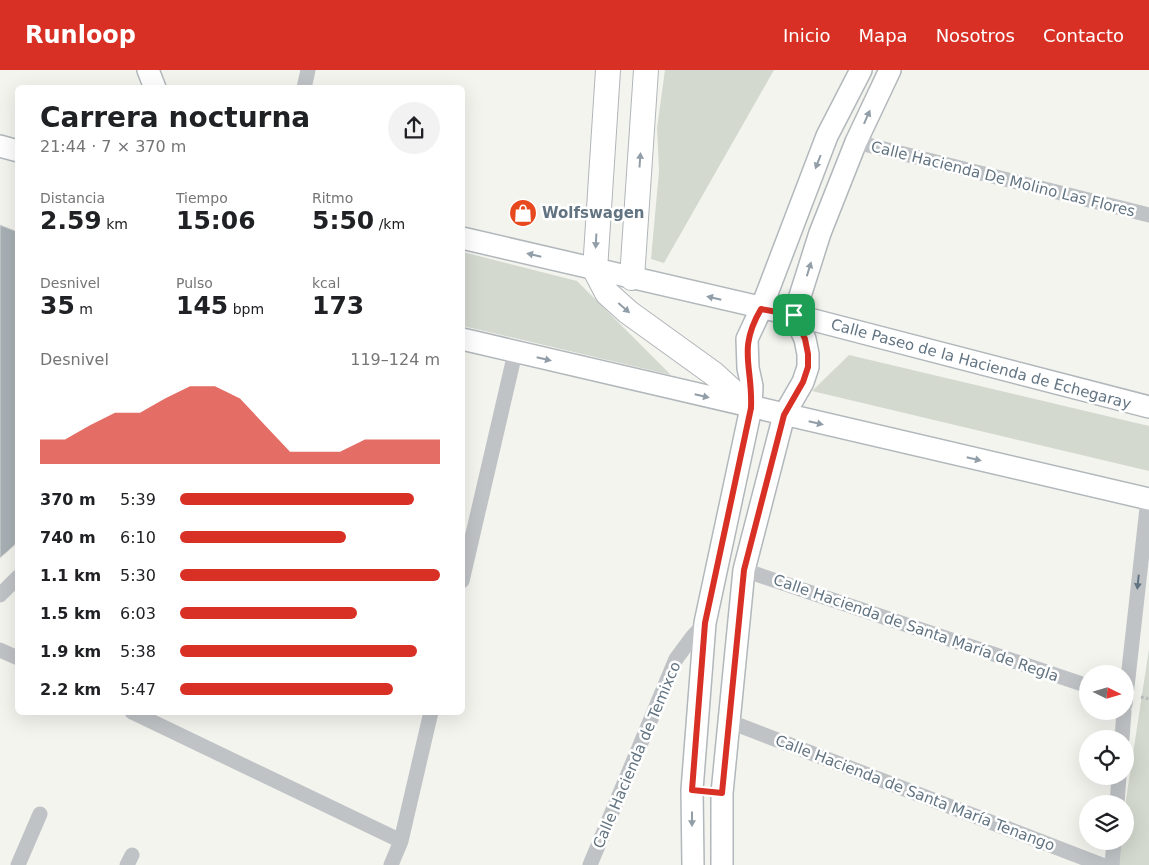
<!DOCTYPE html>
<html lang="es">
<head>
<meta charset="utf-8">
<style>
	:root { --surface:#fff; --page:#f2f2f2; --text:#202124; --muted:#757577; --accent:#d93025 }
	body { margin:0; font-family:"DejaVu Sans",sans-serif; background:var(--page); color:var(--text); height:100vh; display:flex; flex-direction:column; font-size:19px; white-space:nowrap }
	* { box-sizing:border-box; margin:0 }
	p { font-size:16px; color:var(--muted) }
	.icon { flex:none; width:28px; height:28px; fill:none; stroke:currentColor; stroke-width:2; stroke-linecap:round; stroke-linejoin:round }
	.map { position:relative; flex:1; overflow:hidden }
	.side { position:absolute; left:15px; top:15px; width:450px; height:630px; display:flex; flex-direction:column; background:var(--surface); border-radius:8px; box-shadow:0 5px 20px #0002 }
	.side>* { flex:none }
	.needle { width:32px; rotate:95deg }
	.tools { position:absolute; left:1079px; top:595px; display:grid; gap:10px }
	.tools a { display:grid; place-items:center; width:55px; height:55px; border-radius:50%; background:var(--surface); box-shadow:0 5px 20px #0002; font-size:25px }
	.pin { position:absolute; display:grid; place-items:center; width:42px; height:42px; color:#fff; margin:-21px; border-radius:10px; box-shadow:0 2px 8px #0006 }
	.round { display:grid; place-items:center; flex:none; width:52px; height:52px; border-radius:26px; background:var(--page) }
	.overview { display:flex; align-items:center; justify-content:space-between; height:85px; padding:0 25px }
	h1 { font-size:28px; font-weight:700; line-height:38px }
	.figures { display:grid; grid-template-columns:repeat(3,1fr); gap:8px; height:85px; padding:5px 25px }
	.figures div { display:grid; align-content:center }
	.figures b { font-size:25px; font-weight:700 }
	.figures small { font-size:14px; font-weight:400 }
	.figures p { font-size:14px }
	.chart { height:140px; padding:10px 25px }
	.chart p { display:flex; justify-content:space-between }
	.chart svg { width:100%; height:90px; margin-top:5px; fill:var(--accent); opacity:.7 }
	ul { padding:0 25px; list-style:none; font-size:16px }
	li { display:grid; grid-template-columns:80px 60px 1fr; align-items:center; height:38px }
	li i { height:12px; border-radius:6px; background:var(--accent) }
	header { display:flex; align-items:center; gap:30px; box-sizing:border-box; height:70px; padding:0 25px; background:var(--accent); color:#fff }
	header strong { font-size:24px }
	nav { display:flex; gap:28px; margin-inline-start:auto; font-size:18px }
	.map>svg:first-child { display:block }
	.green { fill:#d3d9cf }
	.building { fill:#a7b0b4; stroke:#d5d5d3 }
	.lines { fill:none; stroke-linecap:round; stroke-linejoin:round }
	.secondary-casing { stroke:#b1b7bb; stroke-width:24 }
	.primary-casing { stroke:#b0b5b9; stroke-width:26 }
	.path { stroke:#b9bbbe; stroke-width:3; stroke-dasharray:2.5 2.5; stroke-linecap:butt }
	.street { stroke:#bfc3c6; stroke-width:15 }
	.secondary { stroke:#fff; stroke-width:21 }
	.primary { stroke:#fff; stroke-width:24 }
	.oneway { fill:#919ea8 }
	.oneway2 { fill:#627482 }
	.route-casing { stroke:#fff; stroke-width:10 }
	.route { stroke:#d93025; stroke-width:6 }
	.labels { text-anchor:middle; stroke-width:5; stroke-linejoin:round; paint-order:stroke }
	.street-label { font-size:15px; fill:#627482; stroke:#fff }
	.poi-label { font-size:15px; font-weight:bold; fill:#627482; stroke:#fff; text-anchor:start }
</style>
</head>
<body>
<header>
<strong>Runloop</strong>
<nav><a>Inicio</a><a>Mapa</a><a>Nosotros</a><a>Contacto</a></nav>
</header>
<div class="map">
<svg width="1149" height="795" viewBox="0 0 1149 795">
	<rect width="100%" height="100%" fill="#f4f4ef"/>
	<!-- green -->
	<path class="green" d="M 665,0 L 774,0 L 664,193 L 651,189 L 659,101 L 657,58 Z
		M 463,182 L 577,211 L 671,305 L 463,256 Z
		M 849,285 L 1149,356 L 1149,401 L 812,321 Z
		M 1149,579 L 1149,795 L 1116,795 L 1120,771 L 1125,771 L 1125,736 Z"/>
	<!-- building -->
	<path class="building" d="M 0,155 L 18,162 L 18,472 L 0,488 Z"/>
	<g class="lines">
		<!-- secondary casing -->
		<g class="secondary-casing">
			<path id="secondary" d="M 148,0 L 155,18
				M 0,76 L 18,81
				M 462,168 L 794,245 L 1149,337
				M 462,269 L 1149,429
				M 693,795 L 692,720 L 705,553 L 751,338 L 752,316 L 748,298 L 747,269 L 761,239 L 827,66 L 861,0
				M 722,795 L 722,723 L 744,500 L 784,345 L 803,312 L 808,297 L 808,284 L 805,269 L 794,245 L 820,163 L 856,72 L 890,0"/>
		</g>
		<!-- primary casing -->
		<g class="primary-casing">
			<path id="primary" d="M 608,0 L 595,200 L 607,223 L 628,242 L 714,304 L 751,338
				M 632,208 L 646,0"/>
		</g>
		<!-- path -->
		<path class="path" d="M 1141,627 L 1149,629"/>
		<!-- street -->
		<path class="street" d="M 304,18 L 308,0
			M 856,72 L 1149,145
			M 744,500 L 1088,616
			M 462,511 L 515,283
			M 0,525 L 18,507
			M 0,580 L 18,588
			M 1125,635 L 1148,429
			M 132,642 L 401,771
			M 728,651 L 1102,795
			M 1122,669 L 1124,641
			M 1117,734 L 1119,706
			M 18,795 L 40,744
			M 127,795 L 132,785
			M 391,795 L 401,771 L 431,642
			M 590,795 L 676,589 L 693,566 L 705,553
			M 1112,795 L 1114,771"/>
		<!-- secondary -->
		<use href="#secondary" class="secondary"/>
		<!-- primary -->
		<use href="#primary" class="primary"/>
	</g>
	<!-- one-way arrows -->
	<defs><path id="oneway-solid" d="M-6-.8H1V-3.2L6.5 0L1 3.2V.8H-6Z" transform="scale(1.25)"/></defs>
	<g class="oneway">
		<use href="#oneway-solid" transform="translate(867 47) rotate(-66)"/>
		<use href="#oneway-solid" transform="translate(640 90) rotate(-86)"/>
		<use href="#oneway-solid" transform="translate(818 92) rotate(111)"/>
		<use href="#oneway-solid" transform="translate(596 171) rotate(93)"/>
		<use href="#oneway-solid" transform="translate(534 185) rotate(-167)"/>
		<use href="#oneway-solid" transform="translate(809 199) rotate(-73)"/>
		<use href="#oneway-solid" transform="translate(714 228) rotate(-167)"/>
		<use href="#oneway-solid" transform="translate(624 238) rotate(41)"/>
		<use href="#oneway-solid" transform="translate(544 289) rotate(13)"/>
		<use href="#oneway-solid" transform="translate(702 326) rotate(13)"/>
		<use href="#oneway-solid" transform="translate(816 353) rotate(13)"/>
		<use href="#oneway-solid" transform="translate(974 389) rotate(13)"/>
		<use href="#oneway-solid" transform="translate(692 749) rotate(90)"/>
	</g>
	<use class="oneway2" href="#oneway-solid" transform="translate(1138 512) rotate(96)"/>
	<g class="lines">
		<!-- route casing -->
		<g class="route-casing">
			<path id="route" d="M 761,239 L 794,245 L 805,269 L 808,284 L 808,297 L 803,312 L 784,345 L 744,500 L 722,723 L 692,720 L 705,553 L 751,338 C 753,296 737,280 761,239 Z"/>
		</g>
		<!-- route -->
		<use href="#route" class="route"/>
	</g>
	<!-- icons -->
	<defs>
		<g id="shop-disc" transform="scale(1.4375)"><circle r="9.5" fill="#e7481d" stroke="#fff"/><path d="M-5-2.5h2.3a2.7 3.5 0 0 1 5.4 0H5L5.5 6h-11ZM-1.5-2.5h3a1.5 2.3 0 0 0-3 0Z" fill="#fff"/></g>
	</defs>
	<g fill-rule="evenodd">
		<use href="#shop-disc" x="523" y="143"/>
	</g>
	<g class="labels">
		<!-- street labels -->
		<g class="street-label">
			<text transform="translate(1003 109) rotate(14)" y="5">Calle Hacienda De Molino Las Flores</text>
			<text transform="translate(981 294) rotate(15)" y="5">Calle Paseo de la Hacienda de Echegaray</text>
			<text transform="translate(916 558) rotate(19)" y="5">Calle Hacienda de Santa María de Regla</text>
			<text transform="translate(637 685) rotate(-67)" y="5">Calle Hacienda de Temixco</text>
			<text transform="translate(915 723) rotate(21)" y="5">Calle Hacienda de Santa María Tenango</text>
		</g>
		<!-- poi labels -->
		<g class="poi-label">
			<text x="542" y="148">Wolfswagen</text>
		</g>
	</g>
</svg>
<div class="tools">
<a><svg class="needle" viewBox="-14 -14 28 28"><path d="M0-13l5 13h-10z" fill="#e53935"/><path d="M0 13l5-13h-10z" fill="#757577"/></svg></a>
<a><svg class="icon" aria-label="locate" viewBox="0 0 24 24"><circle cx="12" cy="12" r="6"/><path d="M12 2v4M12 18v4M2 12h4M18 12h4"/></svg></a>
<a><svg class="icon" aria-label="layers" viewBox="0 0 24 24"><path d="M12 4l9 5-9 5-9-5zM3 14l9 5 9-5"/></svg></a>
</div>
<div class="pin" style="left:794px;top:245px;background:#1e9e55"><svg class="icon" aria-label="arrive" viewBox="0 0 24 24"><path d="M6 21V4h12l-3 4 3 4H6"/></svg></div>
<section class="side">
<div class="overview"><div><h1>Carrera nocturna</h1><p>21:44 · 7 × 370 m</p></div><a class="round"><svg class="icon" aria-label="share" viewBox="0 0 24 24"><path d="M12 15V3M7 8l5-5 5 5M5 13v7h14v-7"/></svg></a></div>
<div class="figures">
<div><p>Distancia</p><b>2.59<small> km</small></b></div>
<div><p>Tiempo</p><b>15:06</b></div>
<div><p>Ritmo</p><b>5:50<small> /km</small></b></div>
</div>
<div class="figures">
<div><p>Desnivel</p><b>35<small> m</small></b></div>
<div><p>Pulso</p><b>145<small> bpm</small></b></div>
<div><p>kcal</p><b>173</b></div>
</div>
<div class="chart"><p><span>Desnivel</span>119–124 m</p>
<svg viewBox="0 0 160 44" preserveAspectRatio="none"><path d="M0 44V32L10 32L20 25L30 19L40 19L50 12L60 6L70 6L80 12L90 25L100 38L110 38L120 38L130 32L140 32L150 32L160 32V44z"/></svg>
</div>
<ul>
<li><b>370 m</b>5:39<i style="width:90%"></i></li>
<li><b>740 m</b>6:10<i style="width:64%"></i></li>
<li><b>1.1 km</b>5:30<i style="width:100%"></i></li>
<li><b>1.5 km</b>6:03<i style="width:68%"></i></li>
<li><b>1.9 km</b>5:38<i style="width:91%"></i></li>
<li><b>2.2 km</b>5:47<i style="width:82%"></i></li>
</ul>
</section>
</div>
</body>
</html>
